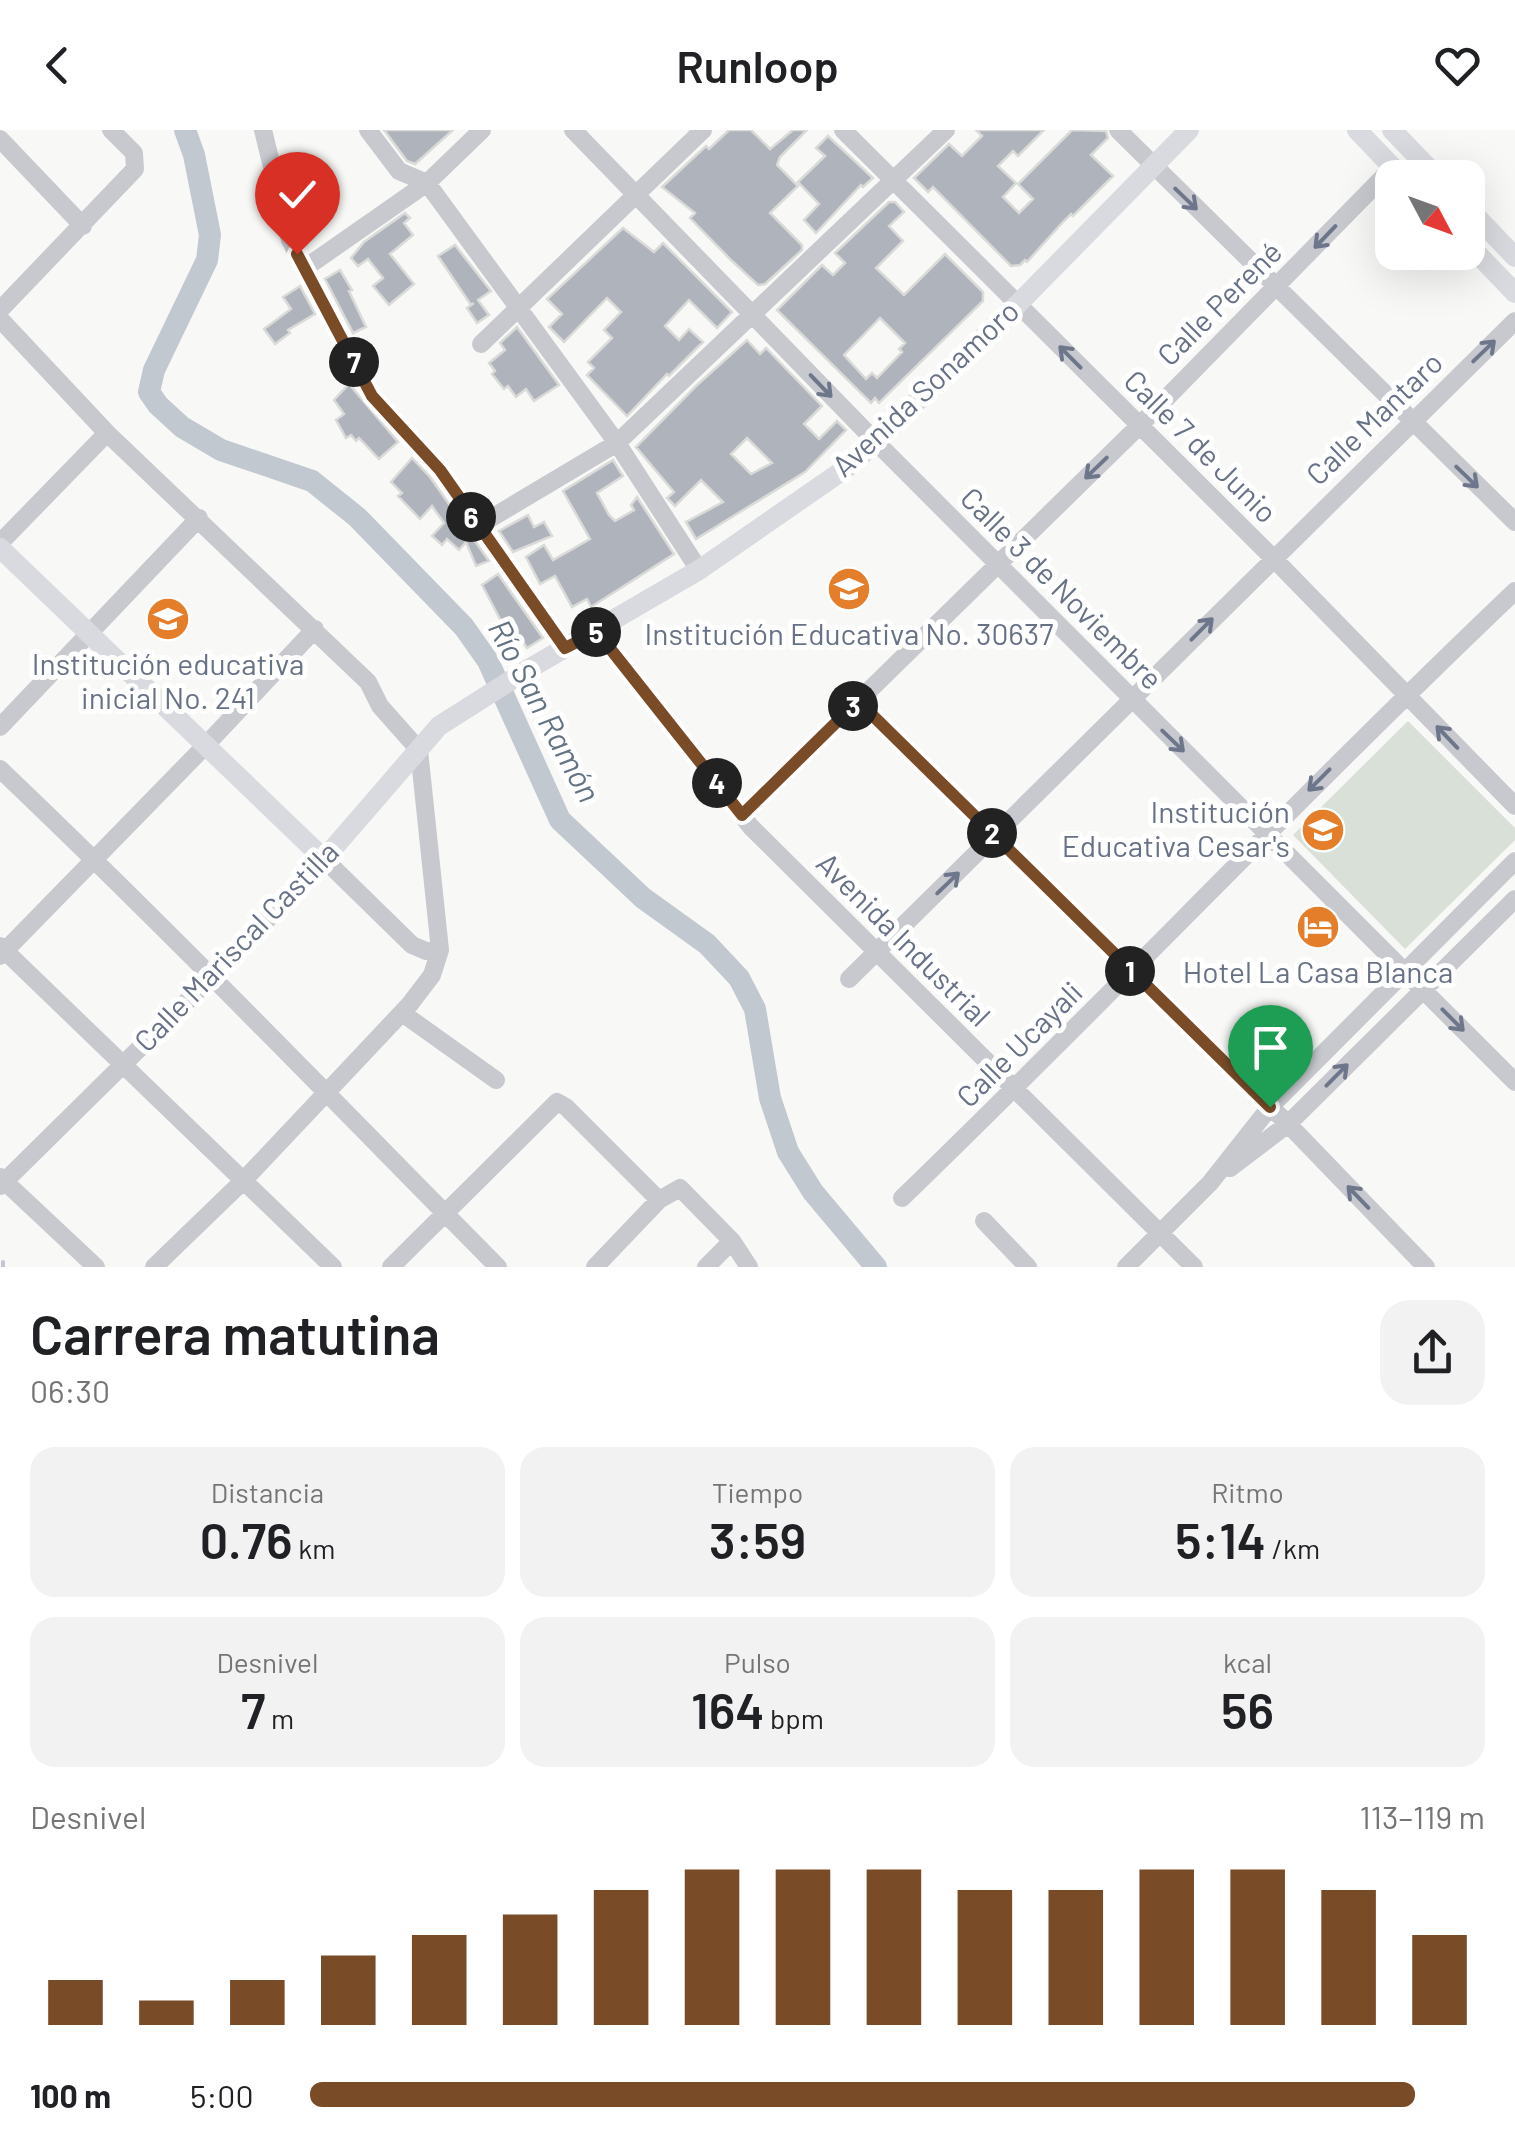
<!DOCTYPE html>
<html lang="es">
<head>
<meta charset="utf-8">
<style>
	:root { --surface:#fff; --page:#f2f2f2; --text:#202124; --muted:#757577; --accent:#794b27 }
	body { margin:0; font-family:Barlow,sans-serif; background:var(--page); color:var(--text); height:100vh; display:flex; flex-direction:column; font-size:38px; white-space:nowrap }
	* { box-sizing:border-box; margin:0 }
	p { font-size:32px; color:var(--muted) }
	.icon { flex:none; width:55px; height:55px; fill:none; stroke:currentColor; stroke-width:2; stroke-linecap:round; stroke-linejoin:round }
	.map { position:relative; height:1137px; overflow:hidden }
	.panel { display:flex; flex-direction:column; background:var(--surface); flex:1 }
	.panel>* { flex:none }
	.needle { width:65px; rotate:131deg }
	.buttons { position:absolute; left:1375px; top:30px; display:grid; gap:20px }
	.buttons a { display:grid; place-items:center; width:110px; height:110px; border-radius:20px; background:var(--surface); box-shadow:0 10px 40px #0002; font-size:50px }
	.pin { position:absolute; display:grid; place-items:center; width:85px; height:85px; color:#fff; margin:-102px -42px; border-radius:50% 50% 50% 0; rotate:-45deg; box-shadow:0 0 10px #0007 }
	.pin .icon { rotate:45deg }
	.km { position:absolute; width:50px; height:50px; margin:-25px; border-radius:50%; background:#222; color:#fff; font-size:28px; line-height:50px; text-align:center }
	.round { display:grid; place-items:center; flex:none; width:105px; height:105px; border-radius:30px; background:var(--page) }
	.summary { display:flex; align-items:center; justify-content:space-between; height:170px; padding:0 30px }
	h1 { font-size:55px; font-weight:600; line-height:75px }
	.figures { display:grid; grid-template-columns:repeat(3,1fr); gap:15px; height:170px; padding:10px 30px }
	.figures div { display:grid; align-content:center; border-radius:25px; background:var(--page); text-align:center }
	.figures b { font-size:50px; font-weight:600 }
	.figures small { font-size:28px; font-weight:400 }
	.figures p { font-size:28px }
	.chart { height:280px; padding:20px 30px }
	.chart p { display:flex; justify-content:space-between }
	.chart svg { width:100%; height:180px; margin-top:10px; stroke:var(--accent); stroke-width:6 }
	ul { padding:0 30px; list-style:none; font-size:32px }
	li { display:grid; grid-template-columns:160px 120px 1fr; align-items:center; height:75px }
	li i { height:25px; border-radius:12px; background:var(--accent) }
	header { display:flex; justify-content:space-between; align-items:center; height:130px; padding:0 30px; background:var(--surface); font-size:45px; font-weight:600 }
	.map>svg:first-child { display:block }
	.green { fill:#d9e0d7 }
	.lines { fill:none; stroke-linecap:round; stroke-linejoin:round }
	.stream { stroke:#c1c8cf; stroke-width:4 }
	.river { stroke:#c1c8cf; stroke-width:22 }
	.building { fill:#afb4bc; stroke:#dadbd8; stroke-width:2.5; fill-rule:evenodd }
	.minor { stroke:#c7c9ce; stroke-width:18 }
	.major { stroke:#d8dadf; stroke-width:20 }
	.oneway { stroke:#6d768b }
	.route-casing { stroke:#fff; stroke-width:20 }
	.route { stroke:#794b27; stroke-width:12 }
	.labels { text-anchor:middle; stroke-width:10; stroke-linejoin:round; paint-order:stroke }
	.street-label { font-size:30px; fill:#687287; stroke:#fff }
	.poi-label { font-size:30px; fill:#687287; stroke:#fff }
	.water-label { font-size:32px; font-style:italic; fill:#637383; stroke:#fff }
</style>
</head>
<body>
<header><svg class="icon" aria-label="back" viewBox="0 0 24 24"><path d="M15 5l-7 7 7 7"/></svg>Runloop<svg class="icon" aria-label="heart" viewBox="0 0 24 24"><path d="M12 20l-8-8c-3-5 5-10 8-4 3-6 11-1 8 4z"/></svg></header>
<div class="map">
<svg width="1515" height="1137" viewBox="0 0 1515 1137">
	<rect width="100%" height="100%" fill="#f8f9f6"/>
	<!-- green -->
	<path class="green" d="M 1408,591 L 1515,698 L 1515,710 L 1405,819 L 1293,705 Z"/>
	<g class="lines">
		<!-- stream -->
		<path class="stream" d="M 3,1132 L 3,1137"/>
		<!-- river -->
		<path class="river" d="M 185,0 L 194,25 L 210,105 L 207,130 L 154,240 L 149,262 L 158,275 L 182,297 L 221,320 L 312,351 L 357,387 L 464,497 L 488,531 L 560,690 L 643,768 L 707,814 L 739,848 L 755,879 L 770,968 L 788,1022 L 813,1062 L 876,1137"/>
	</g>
	<!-- building -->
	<path class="building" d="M 384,0 L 453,0 L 415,34 L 407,31 Z
		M 729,0 L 751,0 L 770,19 L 793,0 L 807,0 L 780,27 L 777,35 L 798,56 L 770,83 L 802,115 L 802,120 L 765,154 L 758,155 L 731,130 L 690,88 L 695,83 L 662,57 L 706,16 L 709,19 Z
		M 976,0 L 1044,0 L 1018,26 L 1013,21 L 998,36 L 1016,53 L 1003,67 L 1019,83 L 1033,69 L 1018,54 L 1072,0 L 1106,1 L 1108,8 L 1091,25 L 1113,46 L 1073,86 L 1071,84 L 1062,93 L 1027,132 L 1025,130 L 1020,135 L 1011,136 L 933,57 L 928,62 L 914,48 L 949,14 L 962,26 L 982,6 Z
		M 828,6 L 873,48 L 863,57 L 861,55 L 816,103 L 804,90 L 819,74 L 798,52 L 825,26 L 816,18 Z
		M 294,37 L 301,53 L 307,50 L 317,66 L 296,79 L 286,40 Z
		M 889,72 L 895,72 L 904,82 L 889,96 L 903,111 L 876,138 L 904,165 L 945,124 L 983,162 L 983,171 L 879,273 L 875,268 L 871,273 L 777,180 L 822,135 L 833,145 L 845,133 L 835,123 ZM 880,188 L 905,213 L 899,219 L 902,222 L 877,248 L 872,243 L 866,249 L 844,225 Z
		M 405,83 L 410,88 L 404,93 L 413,105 L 390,124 L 414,154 L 389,175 L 373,156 L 383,148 L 368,129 L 358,136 L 351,128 L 364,112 Z
		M 623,98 L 654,122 L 663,113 L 732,182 L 717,198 L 689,170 L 665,196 L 679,210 L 689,199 L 703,212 L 669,246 L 667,244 L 627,286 L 587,245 L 594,238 L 588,232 L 612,208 L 604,200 L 621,182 L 607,168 L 564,212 L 549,197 L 562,184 L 547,169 Z
		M 455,115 L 491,161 L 478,170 L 489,185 L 477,193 L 467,178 L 474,173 L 471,175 L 438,126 Z
		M 340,140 L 352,160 L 349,161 L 366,197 L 353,203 L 325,149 Z
		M 300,156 L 315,184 L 288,200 L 290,203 L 275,214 L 264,199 L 291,179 L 283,167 Z
		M 517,197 L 559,255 L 534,271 L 526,259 L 516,267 L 508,256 L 504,259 L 492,244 L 495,241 L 489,233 L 505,220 L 500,213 Z
		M 747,210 L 760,224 L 766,218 L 822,276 L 804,294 L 819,309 L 837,291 L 846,300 L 805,342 L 696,409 L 686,392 L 723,372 L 701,350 L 675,376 L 667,368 L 674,362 L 636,317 L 696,256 ZM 747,308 L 772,333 L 751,344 L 731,324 Z
		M 349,254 L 398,312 L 379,329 L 359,308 L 356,311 L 351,305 L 346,308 L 336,290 L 344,284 L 334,270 Z
		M 412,328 L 430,347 L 489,431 L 476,436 L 466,412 L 459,420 L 447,409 L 442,415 L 432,406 L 444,393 L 432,376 L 420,389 L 398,366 L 402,363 L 391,352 Z
		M 613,330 L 623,346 L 597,363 L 609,385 L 615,391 L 634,380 L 631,375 L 637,367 L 674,424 L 591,477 L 587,469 L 572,477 L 555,446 L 540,454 L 526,427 L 544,415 L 553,430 L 590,409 L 563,361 Z
		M 528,385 L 534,397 L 544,392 L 552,406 L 513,422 L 499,401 Z
		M 498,444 L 543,508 L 527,518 L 516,501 L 509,506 L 482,455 Z"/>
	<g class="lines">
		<!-- minor -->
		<path class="minor" d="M 263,0 L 290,110 L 372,265 L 440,339 L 565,518
			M 368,0 L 399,41 L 427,53 L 617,313 L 699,440
			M 573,0 L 876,312 L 1515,952
			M 843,0 L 1273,428 L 1515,676
			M 1118,0 L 1515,392
			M 0,9 L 83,96
			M 305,138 L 427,53 L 482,0
			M 0,180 L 135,39 L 134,23 L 111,0
			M 0,189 L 107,303 L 0,413
			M 481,214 L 703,0
			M 107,303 L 368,552 L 380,576 L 419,620 L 440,820 L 432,845 L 410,874 L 242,1052 L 154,1137
			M 478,396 L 617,313 L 946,0
			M 597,502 L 751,697 L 1194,1137
			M 858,571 L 1288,994 L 1426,1137
			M 0,597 L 199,388
			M 0,639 C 170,801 333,970 498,1137
			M 742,685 L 1139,296 L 1393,37
			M 0,816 L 333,1137
			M 0,826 L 205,616 L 315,499
			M 849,849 L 1515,191
			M 402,883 L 496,950
			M 1230,1038 L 1288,994 L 1515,769
			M 0,1047 L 96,1137
			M 0,1056 L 232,827 L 324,729 L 412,815 L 426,821 L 440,820
			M 902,1068 C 1109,868 1307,659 1515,461
			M 984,1091 L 1028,1137
			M 391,1137 L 557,972 L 566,977 L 659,1070
			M 595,1137 L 659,1070 L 680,1058 L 732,1111 L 749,1137
			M 706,1137 L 732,1111
			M 1126,1137 L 1210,1053 L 1270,977 L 1515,731"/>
		<!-- major -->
		<path class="major" d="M 1357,0 L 1403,48
			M 1392,0 L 1438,48
			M 1468,78 L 1515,127
			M 1468,114 L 1515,163
			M 0,418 L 324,729 L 439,596 L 527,540 L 699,440 L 852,334 L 1017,175 L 1189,0"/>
	</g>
	<!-- one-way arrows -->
	<defs><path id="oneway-shaft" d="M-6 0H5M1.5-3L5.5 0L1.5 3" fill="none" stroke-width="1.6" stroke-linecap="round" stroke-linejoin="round" transform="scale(2.5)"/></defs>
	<g class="oneway">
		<use href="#oneway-shaft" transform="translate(1186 69) rotate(44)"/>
		<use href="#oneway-shaft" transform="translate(1325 107) rotate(134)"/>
		<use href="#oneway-shaft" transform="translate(1484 221) rotate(-44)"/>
		<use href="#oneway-shaft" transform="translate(1070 227) rotate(-135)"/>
		<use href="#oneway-shaft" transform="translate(821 256) rotate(46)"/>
		<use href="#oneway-shaft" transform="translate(1096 338) rotate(136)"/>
		<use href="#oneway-shaft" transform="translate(1467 347) rotate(44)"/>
		<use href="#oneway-shaft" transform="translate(1202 499) rotate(-45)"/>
		<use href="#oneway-shaft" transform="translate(1447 607) rotate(-134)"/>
		<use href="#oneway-shaft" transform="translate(1173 611) rotate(44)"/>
		<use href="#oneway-shaft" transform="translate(1319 650) rotate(135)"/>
		<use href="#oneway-shaft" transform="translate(948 753) rotate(-44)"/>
		<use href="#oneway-shaft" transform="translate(1453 890) rotate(45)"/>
		<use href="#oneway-shaft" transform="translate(1337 945) rotate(-45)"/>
		<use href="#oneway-shaft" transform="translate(1358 1067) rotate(-134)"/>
	</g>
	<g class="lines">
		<!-- route casing -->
		<g class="route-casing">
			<path id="route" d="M 297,124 L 372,266 L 440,340 L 565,518 L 597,502 L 742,685 L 858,571 L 1270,977"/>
		</g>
		<!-- route -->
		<use href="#route" class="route"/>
	</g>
	<!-- icons -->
	<defs>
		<g id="school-disc" transform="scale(2.25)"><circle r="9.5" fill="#e57e2a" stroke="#fff"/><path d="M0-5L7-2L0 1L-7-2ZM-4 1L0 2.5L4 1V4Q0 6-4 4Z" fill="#fff"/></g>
		<g id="hotel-disc" transform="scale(2.25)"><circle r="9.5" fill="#e57e2a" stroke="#fff"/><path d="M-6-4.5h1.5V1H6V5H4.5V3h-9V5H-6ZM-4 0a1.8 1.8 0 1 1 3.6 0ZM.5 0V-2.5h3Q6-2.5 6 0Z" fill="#fff"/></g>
	</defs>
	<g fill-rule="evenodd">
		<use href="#school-disc" x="849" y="459"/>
		<use href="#school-disc" x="168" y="489"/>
		<use href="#school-disc" x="1323" y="700"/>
		<use href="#hotel-disc" x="1318" y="797"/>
	</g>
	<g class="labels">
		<!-- street labels -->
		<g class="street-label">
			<text transform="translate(1220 174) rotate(-45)" y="10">Calle Perené</text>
			<text transform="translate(926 259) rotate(-43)" y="10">Avenida Sonamoro</text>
			<text transform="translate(1375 289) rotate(-44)" y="10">Calle Mantaro</text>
			<text transform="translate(1200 317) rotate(45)" y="10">Calle 7 de Junio</text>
			<text transform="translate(1061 459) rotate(45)" y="10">Calle 3 de Noviembre</text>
			<text transform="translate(903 810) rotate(45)" y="10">Avenida Industrial</text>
			<text transform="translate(237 817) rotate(-46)" y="10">Calle Mariscal Castilla</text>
			<text transform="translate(1020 915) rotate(-45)" y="10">Calle Ucayali</text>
		</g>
		<!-- poi labels -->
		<g class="poi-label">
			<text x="849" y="515">Institución Educativa No. 30637</text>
			<text x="168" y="545">Institución educativa<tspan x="168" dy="34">inicial No. 241</tspan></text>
			<text x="1290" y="693" text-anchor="end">Institución<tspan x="1290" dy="34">Educativa Cesar's</tspan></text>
			<text x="1318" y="853">Hotel La Casa Blanca</text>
		</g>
		<!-- water labels -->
		<g class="water-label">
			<text transform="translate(544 581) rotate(62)" y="11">Río San Ramón</text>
		</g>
	</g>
</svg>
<div class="buttons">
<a><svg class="needle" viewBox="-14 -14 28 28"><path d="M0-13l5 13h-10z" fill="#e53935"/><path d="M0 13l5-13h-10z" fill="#757577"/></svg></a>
</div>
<div class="pin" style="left:1270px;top:977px;background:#1e9e55"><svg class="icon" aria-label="arrive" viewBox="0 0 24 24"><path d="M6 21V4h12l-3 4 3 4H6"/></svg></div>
<div class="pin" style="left:297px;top:124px;background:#d93025"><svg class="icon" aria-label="check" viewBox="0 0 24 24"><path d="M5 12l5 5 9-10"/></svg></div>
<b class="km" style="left:1130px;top:841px">1</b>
<b class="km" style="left:992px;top:703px">2</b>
<b class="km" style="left:853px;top:576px">3</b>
<b class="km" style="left:717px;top:653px">4</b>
<b class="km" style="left:596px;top:502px">5</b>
<b class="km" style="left:471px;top:387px">6</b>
<b class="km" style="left:354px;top:232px">7</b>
</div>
<section class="panel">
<div class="summary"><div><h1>Carrera matutina</h1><p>06:30</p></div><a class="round"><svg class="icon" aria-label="share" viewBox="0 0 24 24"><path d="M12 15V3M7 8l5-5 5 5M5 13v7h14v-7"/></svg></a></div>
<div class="figures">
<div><p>Distancia</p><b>0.76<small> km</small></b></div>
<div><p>Tiempo</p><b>3:59</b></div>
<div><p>Ritmo</p><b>5:14<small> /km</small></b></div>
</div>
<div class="figures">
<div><p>Desnivel</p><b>7<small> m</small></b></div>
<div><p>Pulso</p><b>164<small> bpm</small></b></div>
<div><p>kcal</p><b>56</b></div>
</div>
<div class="chart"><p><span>Desnivel</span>113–119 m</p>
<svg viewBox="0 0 160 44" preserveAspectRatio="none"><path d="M5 44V33M15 44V38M25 44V33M35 44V27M45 44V22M55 44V17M65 44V11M75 44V6M85 44V6M95 44V6M105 44V11M115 44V11M125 44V6M135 44V6M145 44V11M155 44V22"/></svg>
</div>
<ul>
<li><b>100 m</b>5:00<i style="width:94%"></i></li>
</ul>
</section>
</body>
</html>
